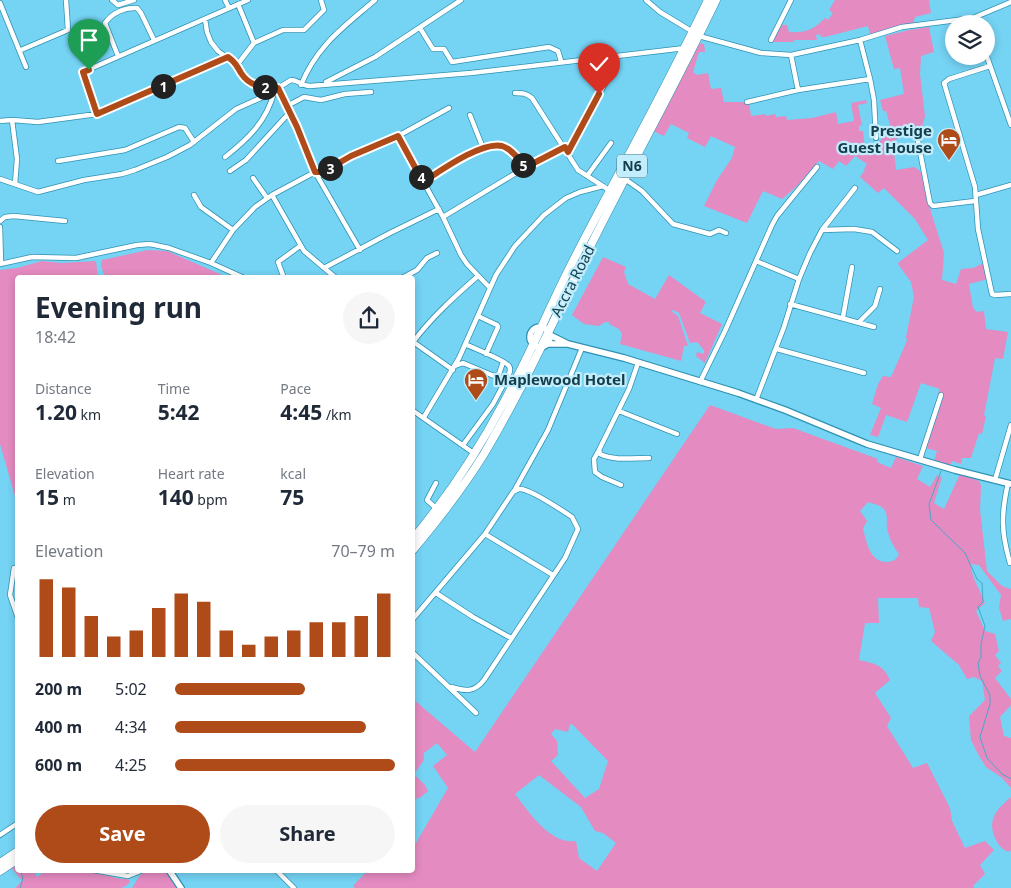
<!DOCTYPE html>
<html lang="en">
<head>
<meta charset="utf-8">
<style>
	:root { --surface:#fff; --page:#f6f6f7; --text:#1f2937; --muted:#747a83; --accent:#af4b19 }
	body { margin:0; font-family:"Noto Sans",sans-serif; background:var(--page); color:var(--text); height:100vh; display:flex; flex-direction:column; font-size:19px; white-space:nowrap }
	* { box-sizing:border-box; margin:0 }
	p { font-size:16px; color:var(--muted) }
	.icon { flex:none; width:28px; height:28px; fill:none; stroke:currentColor; stroke-width:2; stroke-linecap:round; stroke-linejoin:round }
	.map { position:relative; flex:1; overflow:hidden }
	.details { position:absolute; left:15px; top:275px; width:400px; height:598px; display:flex; flex-direction:column; background:var(--surface); border-radius:5px; box-shadow:0 2px 8px #0003 }
	.details>* { flex:none }
	.controls { position:absolute; left:945px; top:15px; display:grid; gap:10px }
	.controls a { display:grid; place-items:center; width:50px; height:50px; border-radius:50%; background:var(--surface); box-shadow:0 2px 8px #0003; font-size:25px }
	.pin { position:absolute; display:grid; place-items:center; width:42px; height:42px; color:#fff; margin:-51px -21px; border-radius:50% 50% 50% 0; rotate:-45deg; box-shadow:0 0 5px #0007 }
	.pin .icon { rotate:45deg }
	.km { position:absolute; width:25px; height:25px; margin:-12px; border-radius:50%; background:#222; color:#fff; font-size:14px; line-height:25px; text-align:center }
	.round { display:grid; place-items:center; flex:none; width:52px; height:52px; border-radius:26px; background:var(--page) }
	.summary { display:flex; align-items:center; justify-content:space-between; height:85px; padding:0 20px }
	h1 { font-size:28px; font-weight:700; line-height:38px }
	.metrics { display:grid; grid-template-columns:repeat(3,1fr); gap:8px; height:85px; padding:5px 20px }
	.metrics div { display:grid; align-content:center }
	.metrics b { font-size:21px; font-weight:700 }
	.metrics small { font-size:14px; font-weight:400 }
	.metrics p { font-size:14px }
	.chart { height:140px; padding:10px 20px }
	.chart p { display:flex; justify-content:space-between }
	.chart svg { width:100%; height:90px; margin-top:5px; stroke:var(--accent); stroke-width:6 }
	.button { display:flex; gap:10px; margin-top:auto; padding:10px 20px }
	.button a { flex:1; height:58px; border-radius:30px; background:var(--accent); color:#fff; font-size:20px; font-weight:700; line-height:58px; text-align:center }
	.button a+a { background:var(--page); color:var(--text) }
	ul { padding:0 20px; list-style:none; font-size:16px }
	li { display:grid; grid-template-columns:80px 60px 1fr; align-items:center; height:38px }
	li i { height:12px; border-radius:6px; background:var(--accent) }
	.map>svg:first-child { display:block }
	.green { fill:#e48bc1; fill-rule:evenodd }
	.lines { fill:none; stroke-linecap:round; stroke-linejoin:round }
	.stream { stroke:#49a7c7; stroke-width:1 }
	.street-casing { stroke:#2f92b2; stroke-width:6 }
	.secondary-casing { stroke:#2f92b2; stroke-width:8 }
	.highway-casing { stroke:#2f92b2; stroke-width:9 }
	.street { stroke:#fff; stroke-width:4.5 }
	.secondary { stroke:#fff; stroke-width:5.5 }
	.highway { stroke:#fff; stroke-width:8 }
	.route-casing { stroke:#fff; stroke-width:10 }
	.route { stroke:#af4b19; stroke-width:6 }
	.labels { text-anchor:middle; stroke-width:4.5; stroke-linejoin:round; paint-order:stroke }
	.shield { fill:#c1edfd; stroke:#497280; stroke-width:1 }
	.shield-label { font-size:14px; font-weight:bold; fill:#153d4a }
	.poi-label { font-size:15px; font-weight:bold; fill:#153d4a; stroke:#c1edfd; text-anchor:end }
	.street-label { font-size:15px; fill:#153d4a; stroke:#c1edfd }
</style>
</head>
<body>
<div class="map">
<svg width="1011" height="888" viewBox="0 0 1011 888">
	<rect width="100%" height="100%" fill="#75d3f4"/>
	<!-- green -->
	<path class="green" d="M 835,0 L 929,0 L 931,13 L 915,17 L 913,24 L 870,34 L 868,26 L 825,37 L 821,37 L 820,34 L 816,35 L 817,40 L 794,40 L 794,42 L 772,42 L 782,25 L 787,25 L 789,32 C 806,33 813,30 825,18 L 828,20 L 833,13 L 829,10 Z
		M 929,27 L 934,52 L 921,56 L 920,74 L 925,116 L 920,134 C 907,129 902,135 893,142 L 896,170 L 914,167 L 919,170 L 923,176 L 931,212 L 944,253 L 942,280 L 956,284 L 961,269 L 973,268 L 984,263 L 988,279 L 969,284 L 973,308 L 977,312 L 984,311 L 986,329 L 1008,332 L 1003,359 L 995,358 L 984,415 L 986,416 L 982,434 L 979,433 L 971,458 L 962,458 L 961,464 L 952,461 L 950,465 L 934,461 L 937,451 L 925,448 L 943,395 L 938,393 L 940,389 L 921,383 L 907,422 L 886,415 L 878,437 L 870,435 L 881,408 L 872,404 L 878,384 L 883,376 L 891,377 L 907,341 L 906,337 L 914,297 L 911,282 L 898,264 L 899,262 L 928,240 L 915,219 L 884,188 L 878,193 L 860,177 L 865,170 L 864,169 L 867,164 L 855,156 L 846,166 L 839,161 L 833,169 L 819,161 L 796,187 L 782,199 L 763,191 L 747,223 L 704,206 L 717,180 L 732,158 L 735,147 L 711,136 L 705,147 L 687,138 L 689,133 L 671,124 L 664,136 L 653,131 L 699,43 L 704,44 L 705,52 L 699,52 L 693,72 L 697,75 L 708,73 L 711,89 L 721,88 L 724,102 L 749,102 L 751,116 L 765,114 L 766,116 L 775,114 L 776,117 L 786,116 L 787,120 L 812,118 L 836,112 L 838,124 L 854,121 L 851,103 L 866,100 L 867,103 L 858,105 L 862,125 L 859,126 L 859,131 L 863,131 L 865,149 L 878,146 L 883,135 L 891,128 L 886,111 L 883,111 L 880,100 L 904,94 L 900,68 L 894,69 L 885,36 L 909,30 Z
		M 148,250 L 167,251 L 227,277 L 105,277 L 101,266 L 102,260 Z
		M 603,257 L 626,267 L 624,272 L 628,284 L 655,299 L 669,275 L 706,302 L 700,313 L 722,324 L 705,363 L 696,356 L 697,352 L 704,354 L 704,350 L 697,342 L 690,343 L 679,313 L 673,310 L 671,311 L 678,316 L 688,346 L 684,346 L 681,361 L 620,344 L 622,334 L 619,329 L 609,324 L 609,322 L 605,322 L 599,326 L 584,324 L 572,315 Z
		M 42,261 L 61,263 L 96,261 L 98,277 L 18,278 L 17,503 L 0,444 L 0,270 L 17,268 Z
		M 710,405 L 776,429 L 793,428 L 878,459 L 877,462 L 891,468 L 896,457 L 923,466 L 917,479 L 930,487 L 937,475 L 942,477 L 934,503 L 944,509 L 960,474 L 979,481 L 981,486 L 980,510 L 987,571 L 1002,586 L 1011,589 L 1011,619 L 1003,621 L 999,608 L 1001,595 L 979,565 L 971,564 C 971,578 980,589 985,603 L 976,611 L 985,631 L 995,634 L 999,651 L 995,655 L 1001,663 L 998,666 L 1002,671 L 995,678 L 1011,699 L 1011,705 L 1000,717 L 1004,736 L 1011,738 L 1011,788 L 1001,777 L 986,767 L 978,754 L 971,740 L 969,716 L 985,700 L 982,681 L 974,677 L 967,679 L 959,665 L 931,641 L 935,632 L 929,608 L 919,607 L 918,598 L 878,598 L 879,623 L 865,623 L 859,660 C 875,664 883,664 890,680 L 875,693 L 891,718 L 887,726 L 913,768 L 927,763 L 950,808 L 952,821 L 965,848 L 985,841 L 994,850 L 980,865 L 985,874 L 973,886 L 974,888 L 355,888 L 353,886 L 368,870 L 412,870 L 413,848 L 448,788 L 433,766 L 447,755 L 437,743 L 424,753 L 424,760 L 414,774 L 425,785 L 428,791 L 421,797 L 413,800 L 413,699 L 475,752 ZM 868,502 C 873,504 880,505 883,508 C 889,514 886,521 887,528 C 889,538 893,546 899,554 C 896,560 893,562 886,562 C 870,562 866,541 863,528 L 867,521 L 860,511 ZM 570,724 L 573,725 L 608,761 L 599,789 L 585,798 L 551,761 L 558,755 L 557,741 L 551,734 L 555,729 L 568,732 ZM 539,775 L 581,807 L 595,831 L 603,833 L 616,843 L 597,871 L 579,858 L 576,841 C 550,845 529,812 515,794 Z
		M 1011,797 L 1011,850 L 1008,852 C 1001,848 999,846 995,838 C 987,819 997,809 1011,797 Z
		M 17,863 L 18,870 L 33,870 L 37,877 L 47,870 L 86,870 L 121,879 L 128,879 L 130,882 L 126,886 L 121,888 L 15,888 L 22,881 L 11,867 Z
		M 148,870 L 165,870 L 177,888 L 132,888 L 140,875 Z"/>
	<g class="lines">
		<!-- stream -->
		<path class="stream" d="M 941,471 L 929,504 L 931,520 L 965,553 L 977,579 L 982,583 L 983,602 L 978,607 L 985,626 L 981,644 L 981,657 L 978,663 L 980,676 L 990,695 L 990,704 L 980,737 L 987,758 L 1002,774 L 1011,779
			M 20,888 L 23,878 L 20,870"/>
		<!-- street casing -->
		<g class="street-casing">
			<path id="street" d="M 112,0 L 118,5 L 134,0
				M 225,0 L 229,8
				M 646,0 L 660,12 L 693,32
				M 0,3 L 26,67
				M 205,19 L 207,32 L 211,42 L 218,51 L 237,65 L 242,74 L 251,83 L 262,87 L 278,88 L 291,80 C 299,80 301,86 310,86 L 471,73 L 685,48
				M 420,28 L 433,49 L 444,49 L 452,62 L 549,47 L 558,51 L 561,61
				M 699,36 L 761,53 L 791,55 L 860,40 L 902,27 L 973,18 L 1011,2
				M 771,40 L 791,0
				M 860,40 L 870,79 L 874,100 L 876,138
				M 254,43 L 283,30 L 304,30 L 324,10 L 321,0
				M 21,50 L 68,30 L 66,0
				M 986,54 L 1011,125
				M 791,55 L 798,90
				M 118,56 L 105,23 C 112,13 125,7 137,8 L 141,13 L 154,40
				M 237,65 L 254,43 L 238,4
				M 990,66 L 949,79 L 944,83 L 975,187 L 978,229 L 992,294 L 995,295 L 1011,294
				M 326,82 L 375,57 L 461,0
				M 301,85 C 317,45 344,27 375,0
				M 278,88 L 297,127 L 315,172 L 360,250
				M 515,93 C 522,93 526,93 532,98 L 578,170 L 609,190
				M 747,102 L 798,90 L 870,79
				M 287,106 L 304,97 L 321,100 L 345,94 L 371,92
				M 97,114 L 83,72 L 248,0
				M 470,115 L 483,148
				M 12,120 L 17,159 L 15,184
				M 0,121 L 12,120 L 38,122 L 97,114 L 228,57
				M 398,136 L 443,217 L 461,255 L 467,264 L 490,288
				M 918,141 L 930,203 L 933,206 L 975,201
				M 568,152 L 609,76
				M 225,157 C 248,139 267,121 274,92
				M 58,161 L 125,150 L 179,127 L 185,128 L 194,142
				M 230,171 L 246,160 L 290,112
				M 587,176 L 611,143
				M 253,178 L 267,198
				M 0,179 L 38,192 L 84,180 L 122,174 L 135,170 L 167,157 L 190,145 L 236,109 L 274,92 L 275,88
				M 625,179 L 642,191 L 673,224 L 710,234 L 719,230 L 726,233
				M 423,182 C 439,172 485,140 503,147 C 512,150 519,160 526,167
				M 194,195 L 201,207 L 233,230
				M 272,195 L 304,251 L 336,278
				M 976,195 L 1011,185
				M 443,217 L 526,167 L 565,147
				M 0,221 L 5,217 L 14,216 L 65,221
				M 0,227 L 1,264
				M 822,230 L 854,229 L 872,232 L 897,251
				M 756,261 L 799,279
				M 211,263 L 233,230 L 255,207 L 272,195 L 315,172 L 323,172 L 351,156 L 398,136 L 449,108
				M 0,264 L 32,257 L 76,258 L 137,245 L 150,244 L 169,248 L 211,263 L 244,278
				M 324,268 L 390,233 L 439,209
				M 284,278 L 278,262 L 300,246
				M 402,278 L 417,270 L 427,258 L 437,253
				M 790,304 L 874,327
				M 478,316 L 497,325 L 498,327 L 486,354
				M 843,317 L 852,267
				M 859,322 L 875,306 L 880,289
				M 412,341 L 453,370
				M 413,342 C 432,317 454,297 478,276
				M 777,349 L 864,373
				M 638,363 L 629,389 L 599,450 L 600,454 C 614,461 634,458 649,458
				M 455,366 L 463,363 L 494,376 L 499,374 L 503,362
				M 700,382 L 725,331 L 772,225 L 777,216 L 817,167
				M 756,400 L 784,327 L 799,279 L 810,253 L 822,230 L 855,188
				M 412,410 L 475,454
				M 619,411 L 677,434
				M 424,417 L 459,358 L 496,275 L 515,246 L 544,215 L 566,198 L 580,192 L 603,186
				M 463,445 L 493,404 L 509,374 C 510,371 511,369 509,366 C 505,360 473,348 465,344
				M 599,450 L 594,459 L 595,472 L 602,477 L 621,485
				M 920,459 L 941,395
				M 995,480 L 1011,425
				M 436,483 L 427,500 L 438,510
				M 1008,483 C 1001,515 1001,532 1010,563
				M 514,491 L 548,430 L 582,348
				M 485,534 L 553,575
				M 14,568 L 10,595 L 18,618
				M 436,593 L 473,617 L 511,638
				M 412,620 L 485,534 L 513,492 C 515,491 517,489 520,489 C 530,489 563,511 572,517 L 578,529 L 565,558 L 484,680 C 474,693 465,691 451,687
				M 412,652 L 476,713
				M 0,835 L 18,823
				M 93,870 L 128,876 L 143,870
				M 276,870 L 294,888"/>
		</g>
		<!-- secondary casing -->
		<g class="secondary-casing">
			<path id="secondary" d="M530 337a10 10 0 1 1 20 0a10 10 0 1 1-20 0Z
				M 550,335 L 568,344 L 624,358 L 738,393 L 785,410 L 867,444 L 955,470 L 1011,484
				M 547,344 L 568,344
				M 169,870 L 181,888"/>
		</g>
		<!-- highway casing -->
		<g class="highway-casing">
			<path id="highway" d="M 412,540 C 448,497 478,451 504,402 C 528,359 547,313 569,269 C 615,179 665,91 708,0
				M 412,551 C 438,520 463,488 484,454 C 522,390 553,322 586,255 C 628,170 675,86 716,0
				M 0,863 L 18,851
				M 0,871 L 18,859"/>
		</g>
		<!-- street -->
		<use href="#street" class="street"/>
		<!-- secondary -->
		<use href="#secondary" class="secondary"/>
		<!-- highway -->
		<use href="#highway" class="highway"/>
	</g>
	<g class="lines">
		<!-- route casing -->
		<g class="route-casing">
			<path id="route" d="M 89,70 L 83,72 L 97,114 L 228,57 C 235,62 237,66 241,73 C 249,86 263,88 278,88 L 297,127 L 315,172 L 323,172 L 351,156 L 398,136 L 423,182 C 440,171 482,141 502,146 C 512,149 519,160 526,167 L 565,147 L 568,152 L 599,94"/>
		</g>
		<!-- route -->
		<use href="#route" class="route"/>
	</g>
	<!-- icons -->
	<defs>
		<g id="hotel-pin" transform="scale(1.25)"><path d="M0 17L-7.5 6A9.5 9.5 0 1 1 7.5 6Z" fill="#af4b19" stroke="#c1edfd"/><path d="M-6-4.5h1.5V1H6V5H4.5V3h-9V5H-6ZM-4 0a1.8 1.8 0 1 1 3.6 0ZM.5 0V-2.5h3Q6-2.5 6 0Z" fill="#fff"/></g>
	</defs>
	<g fill-rule="evenodd">
		<use href="#hotel-pin" x="949" y="140"/>
		<use href="#hotel-pin" x="476" y="380"/>
	</g>
	<g class="labels">
		<!-- shield labels -->
		<rect class="shield" x="617" y="154.5" width="30" height="23" rx="4"/>
		<g class="shield-label">
			<text x="632" y="171">N6</text>
		</g>
		<!-- poi labels -->
		<g class="poi-label">
			<text x="932" y="136">Prestige<tspan x="932" dy="17">Guest House</tspan></text>
			<text x="494" y="385" text-anchor="start">Maplewood Hotel</text>
		</g>
		<!-- street labels -->
		<g class="street-label">
			<text transform="translate(573 281) rotate(-63)" y="5">Accra Road</text>
		</g>
	</g>
</svg>
<div class="controls">
<a><svg class="icon" aria-label="layers" viewBox="0 0 24 24"><path d="M12 4l9 5-9 5-9-5zM3 14l9 5 9-5"/></svg></a>
</div>
<div class="pin" style="left:89px;top:70px;background:#1e9e55"><svg class="icon" aria-label="arrive" viewBox="0 0 24 24"><path d="M6 21V4h12l-3 4 3 4H6"/></svg></div>
<div class="pin" style="left:599px;top:94px;background:#d93025"><svg class="icon" aria-label="check" viewBox="0 0 24 24"><path d="M5 12l5 5 9-10"/></svg></div>
<b class="km" style="left:163px;top:86px">1</b>
<b class="km" style="left:265px;top:87px">2</b>
<b class="km" style="left:330px;top:168px">3</b>
<b class="km" style="left:421px;top:177px">4</b>
<b class="km" style="left:523px;top:165px">5</b>
<section class="details">
<div class="summary"><div><h1>Evening run</h1><p>18:42</p></div><a class="round"><svg class="icon" aria-label="share" viewBox="0 0 24 24"><path d="M12 15V3M7 8l5-5 5 5M5 13v7h14v-7"/></svg></a></div>
<div class="metrics">
<div><p>Distance</p><b>1.20<small> km</small></b></div>
<div><p>Time</p><b>5:42</b></div>
<div><p>Pace</p><b>4:45<small> /km</small></b></div>
</div>
<div class="metrics">
<div><p>Elevation</p><b>15<small> m</small></b></div>
<div><p>Heart rate</p><b>140<small> bpm</small></b></div>
<div><p>kcal</p><b>75</b></div>
</div>
<div class="chart"><p><span>Elevation</span>70–79 m</p>
<svg viewBox="0 0 160 44" preserveAspectRatio="none"><path d="M5 44V6M15 44V10M25 44V24M35 44V34M45 44V31M55 44V20M65 44V13M75 44V17M85 44V31M95 44V38M105 44V34M115 44V31M125 44V27M135 44V27M145 44V24M155 44V13"/></svg>
</div>
<ul>
<li><b>200 m</b>5:02<i style="width:59%"></i></li>
<li><b>400 m</b>4:34<i style="width:87%"></i></li>
<li><b>600 m</b>4:25<i style="width:100%"></i></li>
</ul>
<div class="button"><a>Save</a><a>Share</a></div>
</section>
</div>
</body>
</html>
